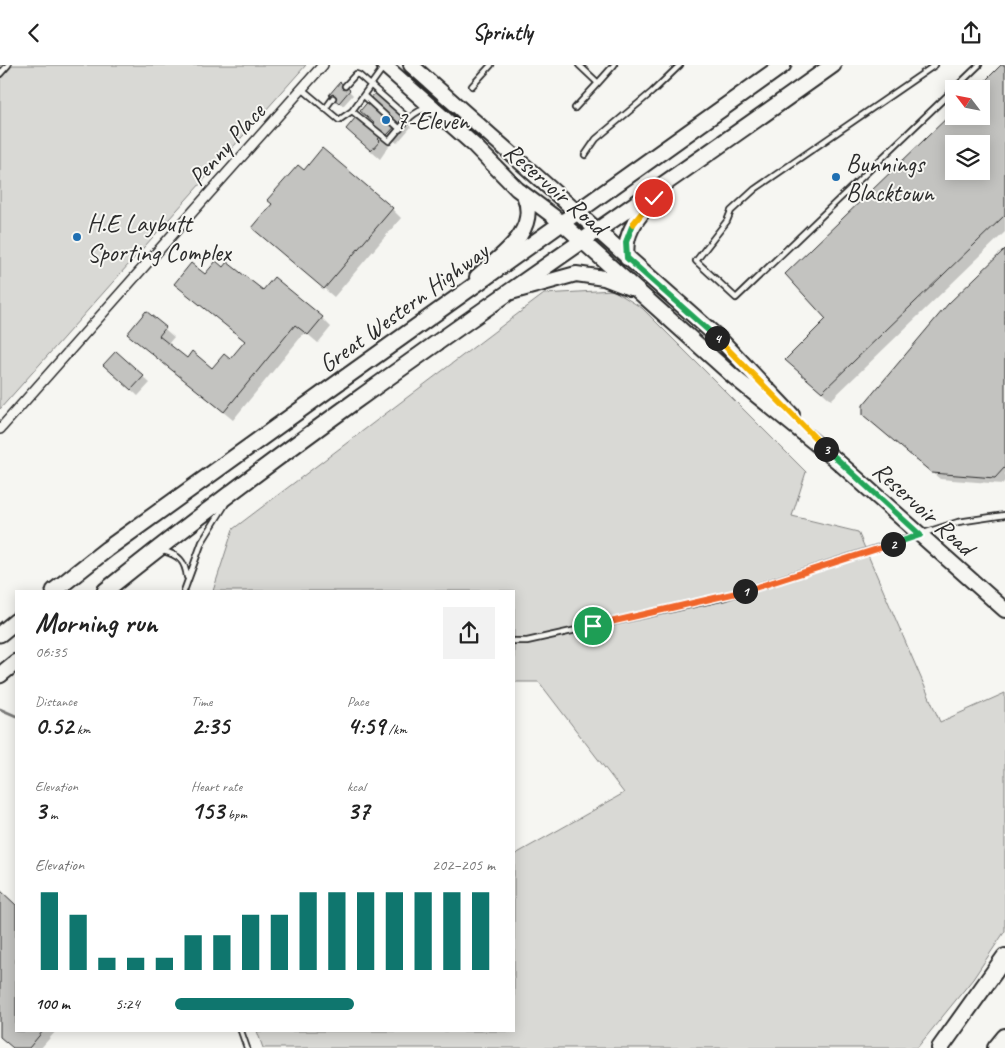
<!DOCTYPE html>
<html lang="en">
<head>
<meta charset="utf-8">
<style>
	:root { --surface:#fff; --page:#f2f2f2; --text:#222; --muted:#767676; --accent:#0f766e }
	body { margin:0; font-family:Caveat,sans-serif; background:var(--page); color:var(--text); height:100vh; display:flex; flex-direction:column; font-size:19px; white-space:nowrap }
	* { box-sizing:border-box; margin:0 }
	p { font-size:16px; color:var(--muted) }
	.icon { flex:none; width:28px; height:28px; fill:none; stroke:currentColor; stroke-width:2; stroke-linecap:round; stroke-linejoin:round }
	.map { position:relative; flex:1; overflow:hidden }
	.side { position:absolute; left:15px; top:525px; width:500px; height:442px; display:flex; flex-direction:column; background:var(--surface); border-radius:0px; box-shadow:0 2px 12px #0003 }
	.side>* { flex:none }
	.needle { width:32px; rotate:302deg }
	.tools { position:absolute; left:945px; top:15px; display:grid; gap:10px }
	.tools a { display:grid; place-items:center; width:45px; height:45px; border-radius:0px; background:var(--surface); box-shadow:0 2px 12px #0003; font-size:25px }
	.pin { position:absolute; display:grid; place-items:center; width:42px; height:42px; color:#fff; margin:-21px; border:2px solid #fff; border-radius:50%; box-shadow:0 1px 5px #0007 }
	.km { position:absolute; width:25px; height:25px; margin:-12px; border-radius:50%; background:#222; color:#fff; font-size:14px; line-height:25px; text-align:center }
	.round { display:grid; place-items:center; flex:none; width:52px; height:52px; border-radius:0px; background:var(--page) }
	.head { display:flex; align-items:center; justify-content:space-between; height:85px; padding:0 20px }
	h1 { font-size:28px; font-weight:700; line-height:38px }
	.stats { display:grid; grid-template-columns:repeat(3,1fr); gap:8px; height:85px; padding:5px 20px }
	.stats div { display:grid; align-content:center }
	.stats b { font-size:25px; font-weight:700 }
	.stats small { font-size:14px; font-weight:400 }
	.stats p { font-size:14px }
	.chart { height:140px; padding:10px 20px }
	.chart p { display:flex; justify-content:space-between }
	.chart svg { width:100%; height:90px; margin-top:5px; stroke:var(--accent); stroke-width:6 }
	ul { padding:0 20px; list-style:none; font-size:16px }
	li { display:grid; grid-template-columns:80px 60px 1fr; align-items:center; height:38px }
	li i { height:12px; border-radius:6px; background:var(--accent) }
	header { display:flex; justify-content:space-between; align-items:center; height:65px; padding:0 20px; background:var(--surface); font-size:22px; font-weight:700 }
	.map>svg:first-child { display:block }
	.green { fill:#d9d9d5; stroke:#828280 }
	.shadow { fill:#0003; fill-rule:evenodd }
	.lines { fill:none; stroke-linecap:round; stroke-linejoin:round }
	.stream { stroke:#7a7a78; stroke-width:3 }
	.building { fill:#c3c3c0; stroke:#2b2b2b; fill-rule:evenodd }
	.service-casing { stroke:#2b2b2b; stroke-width:8 }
	.minor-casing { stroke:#2b2b2b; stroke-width:12 }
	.primary-casing { stroke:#2b2b2b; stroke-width:18 }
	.trunk-casing { stroke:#2b2b2b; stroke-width:19 }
	.motorway-casing { stroke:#2b2b2b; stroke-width:20 }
	.service { stroke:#f6f6f2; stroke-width:4.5 }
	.minor { stroke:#f6f6f2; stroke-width:9 }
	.primary { stroke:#f6f6f2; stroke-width:14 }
	.trunk { stroke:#f6f6f2; stroke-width:15 }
	.motorway { stroke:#f6f6f2; stroke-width:16 }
	.split-1-casing { stroke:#fff; stroke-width:10 }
	.split-2-casing { stroke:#fff; stroke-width:10 }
	.split-3-casing { stroke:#fff; stroke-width:10 }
	.split-4-casing { stroke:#fff; stroke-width:10 }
	.split-5-casing { stroke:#fff; stroke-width:10 }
	.split-6-casing { stroke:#fff; stroke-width:10 }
	.split-1 { stroke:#f0652b; stroke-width:6 }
	.split-2 { stroke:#f0652b; stroke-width:6 }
	.split-3 { stroke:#22a559; stroke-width:6 }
	.split-4 { stroke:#f5b400; stroke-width:6 }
	.split-5 { stroke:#22a559; stroke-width:6 }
	.split-6 { stroke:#f5b400; stroke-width:6 }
	.poi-dot { fill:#1f6fb2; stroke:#f6f6f2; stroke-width:2 }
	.labels { text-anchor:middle; stroke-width:4; stroke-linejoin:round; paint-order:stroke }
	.poi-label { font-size:25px; fill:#2b2b2b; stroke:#f6f6f2; text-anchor:start }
	.street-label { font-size:25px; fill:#2b2b2b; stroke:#f6f6f2 }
</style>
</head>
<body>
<header><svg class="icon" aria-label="back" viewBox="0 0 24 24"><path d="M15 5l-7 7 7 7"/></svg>Sprintly<svg class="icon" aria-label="share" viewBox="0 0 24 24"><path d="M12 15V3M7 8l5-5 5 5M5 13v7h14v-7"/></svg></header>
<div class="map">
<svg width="1005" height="983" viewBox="0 0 1005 983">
	<rect width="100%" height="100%" fill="#f6f6f2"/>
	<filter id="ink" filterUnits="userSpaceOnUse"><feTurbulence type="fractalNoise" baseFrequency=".02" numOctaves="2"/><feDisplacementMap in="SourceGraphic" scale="10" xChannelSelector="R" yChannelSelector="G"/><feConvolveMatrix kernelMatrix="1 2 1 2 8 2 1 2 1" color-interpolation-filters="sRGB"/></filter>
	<g filter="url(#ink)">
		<!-- green -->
		<path class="green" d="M 0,0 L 306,0 L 0,344 Z
			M 613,225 L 642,243 L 806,407 L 792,451 L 858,467 L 940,657 L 1005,628 L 1005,866 L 973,914 L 917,983 L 263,983 L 257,966 L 514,966 L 514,790 L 624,728 L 539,617 L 514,617 L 514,526 L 213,526 L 233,464 L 544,229 Z"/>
		<!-- shadow -->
		<path class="shadow" d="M 1003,0 L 1005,0 L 1005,167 L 831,335 L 795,303 L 954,51 L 981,51 ZM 954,79 L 981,79 L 981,106 L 954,106 Z
			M 349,26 L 353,30 L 343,41 L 335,34 Z
			M 375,30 L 411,62 L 397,78 L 393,75 L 380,94 L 356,73 L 375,58 Z
			M 304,107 L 392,144 L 401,153 L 334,232 L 263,171 Z
			M 1005,186 L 1005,416 L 1002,419 L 940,414 L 872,356 Z
			M 205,211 L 263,227 L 322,253 L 331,262 L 318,278 L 305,267 L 233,355 L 138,277 L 146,248 L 174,272 L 168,279 L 187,295 L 212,305 L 230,295 L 246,277 L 185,227 Z
			M 116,288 L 150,318 L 138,331 L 111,306 Z
			M 0,827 L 16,841 L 16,966 L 56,966 L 41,983 L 14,983 L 0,971 Z"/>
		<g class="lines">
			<!-- stream -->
			<path class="stream" d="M 0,644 L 16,651"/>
		</g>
		<!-- building -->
		<path class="building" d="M 1001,0 L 1005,0 L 1005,150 L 822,327 L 785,295 L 826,254 L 785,209 L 954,46 L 954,51 L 981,51 L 981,24 L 977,24 ZM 954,79 L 981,79 L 981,106 L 954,106 Z
			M 340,17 L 350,25 L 339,38 L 329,30 Z
			M 375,28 L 403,53 L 387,70 L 384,68 L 378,74 L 380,76 L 371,86 L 346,64 L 356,52 L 369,63 L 374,58 L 360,46 Z
			M 322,83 L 393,143 L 324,224 L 252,163 L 272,139 L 267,135 L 298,100 L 304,105 Z
			M 1005,184 L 1005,402 L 995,413 L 932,408 L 863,350 L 863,340 L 948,239 Z
			M 216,196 L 223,202 L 227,197 L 263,225 L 274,212 L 323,252 L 308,270 L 295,260 L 224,347 L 127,269 L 146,246 L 166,262 L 159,271 L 187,293 L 192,286 L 212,303 L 224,289 L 230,294 L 245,276 L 174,219 L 191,198 L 205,209 Z
			M 116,286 L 144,311 L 131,325 L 103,300 Z
			M 0,825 L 16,840 L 16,966 L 43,966 L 29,983 L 13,983 L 0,972 Z"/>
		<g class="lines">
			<!-- service casing -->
			<g class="service-casing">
				<path id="service" d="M 579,0 L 598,18 L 614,0
					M 935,0 L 755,124 L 731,146 L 727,156 L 696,196 L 736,233 L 954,24
					M 0,9 L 8,0
					M 345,21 L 356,9 L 359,10 L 409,54
					M 472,21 L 491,0
					M 302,24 L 339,55 L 352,46 L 383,3
					M 954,24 L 979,0
					M 364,31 L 400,64
					M 575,43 L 598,18
					M 325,44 L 333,33
					M 352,46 L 389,76 C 398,66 413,44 427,44
					M 585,90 L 596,74 L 652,27 L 680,0
					M 163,486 C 179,490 185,496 187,512
					M 184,526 L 202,477 L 225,440
					M 514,576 L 527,576 L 725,532 L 958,457 L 1005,450
					M 241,966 L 247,983"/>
			</g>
			<!-- minor casing -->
			<g class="minor-casing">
				<path id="minor" d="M 0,364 L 323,0"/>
			</g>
			<!-- primary casing -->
			<g class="primary-casing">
				<path id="primary" d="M 384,0 L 474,80 L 517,124 L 561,157 L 734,312 L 836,395 L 1005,545
					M 411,0 L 721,275 L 792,350
					M 627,193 C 622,162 646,146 662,123
					M 477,212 C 501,190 540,166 524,130
					M 511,227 L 576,209 L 604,213 L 630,223"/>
			</g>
			<!-- trunk casing -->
			<g class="trunk-casing">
				<path id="trunk" d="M 54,526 L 107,484 L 325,327 L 783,0
					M 105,526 C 338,338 590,174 833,0
					M 0,569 L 16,556
					M 0,610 L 16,597"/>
			</g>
			<!-- motorway casing -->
			<g class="motorway-casing">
				<path id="motorway" d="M 940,983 L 1005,892
					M 996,983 L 1005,972"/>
			</g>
			<!-- service -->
			<use href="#service" class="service"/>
			<!-- minor -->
			<use href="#minor" class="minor"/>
			<!-- primary -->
			<use href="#primary" class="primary"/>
			<!-- trunk -->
			<use href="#trunk" class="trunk"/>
			<!-- motorway -->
			<use href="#motorway" class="motorway"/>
		</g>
	</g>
	<g class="lines" filter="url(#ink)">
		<!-- split-1 casing -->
		<g class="split-1-casing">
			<path id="split-1" d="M 593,561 L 745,526"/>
		</g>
		<!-- split-2 casing -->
		<g class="split-2-casing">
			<path id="split-2" d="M 745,526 L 893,479"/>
		</g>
		<!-- split-3 casing -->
		<g class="split-3-casing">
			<path id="split-3" d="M 826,384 L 920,470 L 893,479"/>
		</g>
		<!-- split-4 casing -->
		<g class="split-4-casing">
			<path id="split-4" d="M 717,273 L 826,384"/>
		</g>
		<!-- split-5 casing -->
		<g class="split-5-casing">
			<path id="split-5" d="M 633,159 L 626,177 L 627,193 L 717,273"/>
		</g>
		<!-- split-6 casing -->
		<g class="split-6-casing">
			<path id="split-6" d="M 633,159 L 654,133"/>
		</g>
		<!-- split-1 -->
		<use href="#split-1" class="split-1"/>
		<!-- split-2 -->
		<use href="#split-2" class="split-2"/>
		<!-- split-3 -->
		<use href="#split-3" class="split-3"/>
		<!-- split-4 -->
		<use href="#split-4" class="split-4"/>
		<!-- split-5 -->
		<use href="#split-5" class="split-5"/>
		<!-- split-6 -->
		<use href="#split-6" class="split-6"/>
	</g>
	<!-- markers -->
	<g class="poi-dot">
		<circle cx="386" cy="55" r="5"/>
		<circle cx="836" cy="112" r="5"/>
		<circle cx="77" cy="172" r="5"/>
	</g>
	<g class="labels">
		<!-- poi labels -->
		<g class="poi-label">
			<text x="396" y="64">7-Eleven</text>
			<text x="846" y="107">Bunnings<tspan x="846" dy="29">Blacktown</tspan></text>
			<text x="87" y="167">H.E Laybutt<tspan x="87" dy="29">Sporting Complex</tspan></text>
		</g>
		<!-- street labels -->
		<g class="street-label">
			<text transform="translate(226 79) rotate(-48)" y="9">Penny Place</text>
			<text transform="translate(556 123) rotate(41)" y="9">Reservoir Road</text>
			<text transform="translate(403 242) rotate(-36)" y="9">Great Western Highway</text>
			<text transform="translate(924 443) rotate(42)" y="9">Reservoir Road</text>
		</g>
	</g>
</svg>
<div class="tools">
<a><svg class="needle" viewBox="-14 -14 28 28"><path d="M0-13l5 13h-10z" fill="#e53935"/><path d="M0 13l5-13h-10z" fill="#767676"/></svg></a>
<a><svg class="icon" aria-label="layers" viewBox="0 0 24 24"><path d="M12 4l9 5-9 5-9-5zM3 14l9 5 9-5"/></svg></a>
</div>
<div class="pin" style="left:593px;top:561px;background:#1e9e55"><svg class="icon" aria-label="arrive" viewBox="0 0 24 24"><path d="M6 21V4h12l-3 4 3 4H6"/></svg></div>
<div class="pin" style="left:654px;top:133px;background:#d93025"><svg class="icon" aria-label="check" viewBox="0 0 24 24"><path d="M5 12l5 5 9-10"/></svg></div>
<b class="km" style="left:745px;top:526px">1</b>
<b class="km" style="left:893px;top:479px">2</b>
<b class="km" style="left:826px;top:384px">3</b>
<b class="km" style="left:717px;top:273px">4</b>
<section class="side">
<div class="head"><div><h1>Morning run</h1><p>06:35</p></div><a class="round"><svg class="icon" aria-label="share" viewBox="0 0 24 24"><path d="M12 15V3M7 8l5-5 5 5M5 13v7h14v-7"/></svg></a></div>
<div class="stats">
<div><p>Distance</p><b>0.52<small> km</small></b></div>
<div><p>Time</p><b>2:35</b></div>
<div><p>Pace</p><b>4:59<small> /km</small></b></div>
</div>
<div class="stats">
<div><p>Elevation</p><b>3<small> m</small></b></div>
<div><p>Heart rate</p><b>153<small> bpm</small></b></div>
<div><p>kcal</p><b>37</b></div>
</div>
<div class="chart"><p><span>Elevation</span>202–205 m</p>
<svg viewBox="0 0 160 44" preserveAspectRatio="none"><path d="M5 44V6M15 44V17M25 44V38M35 44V38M45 44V38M55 44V27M65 44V27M75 44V17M85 44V17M95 44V6M105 44V6M115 44V6M125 44V6M135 44V6M145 44V6M155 44V6"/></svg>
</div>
<ul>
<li><b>100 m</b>5:24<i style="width:56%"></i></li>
</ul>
</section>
</div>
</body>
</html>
